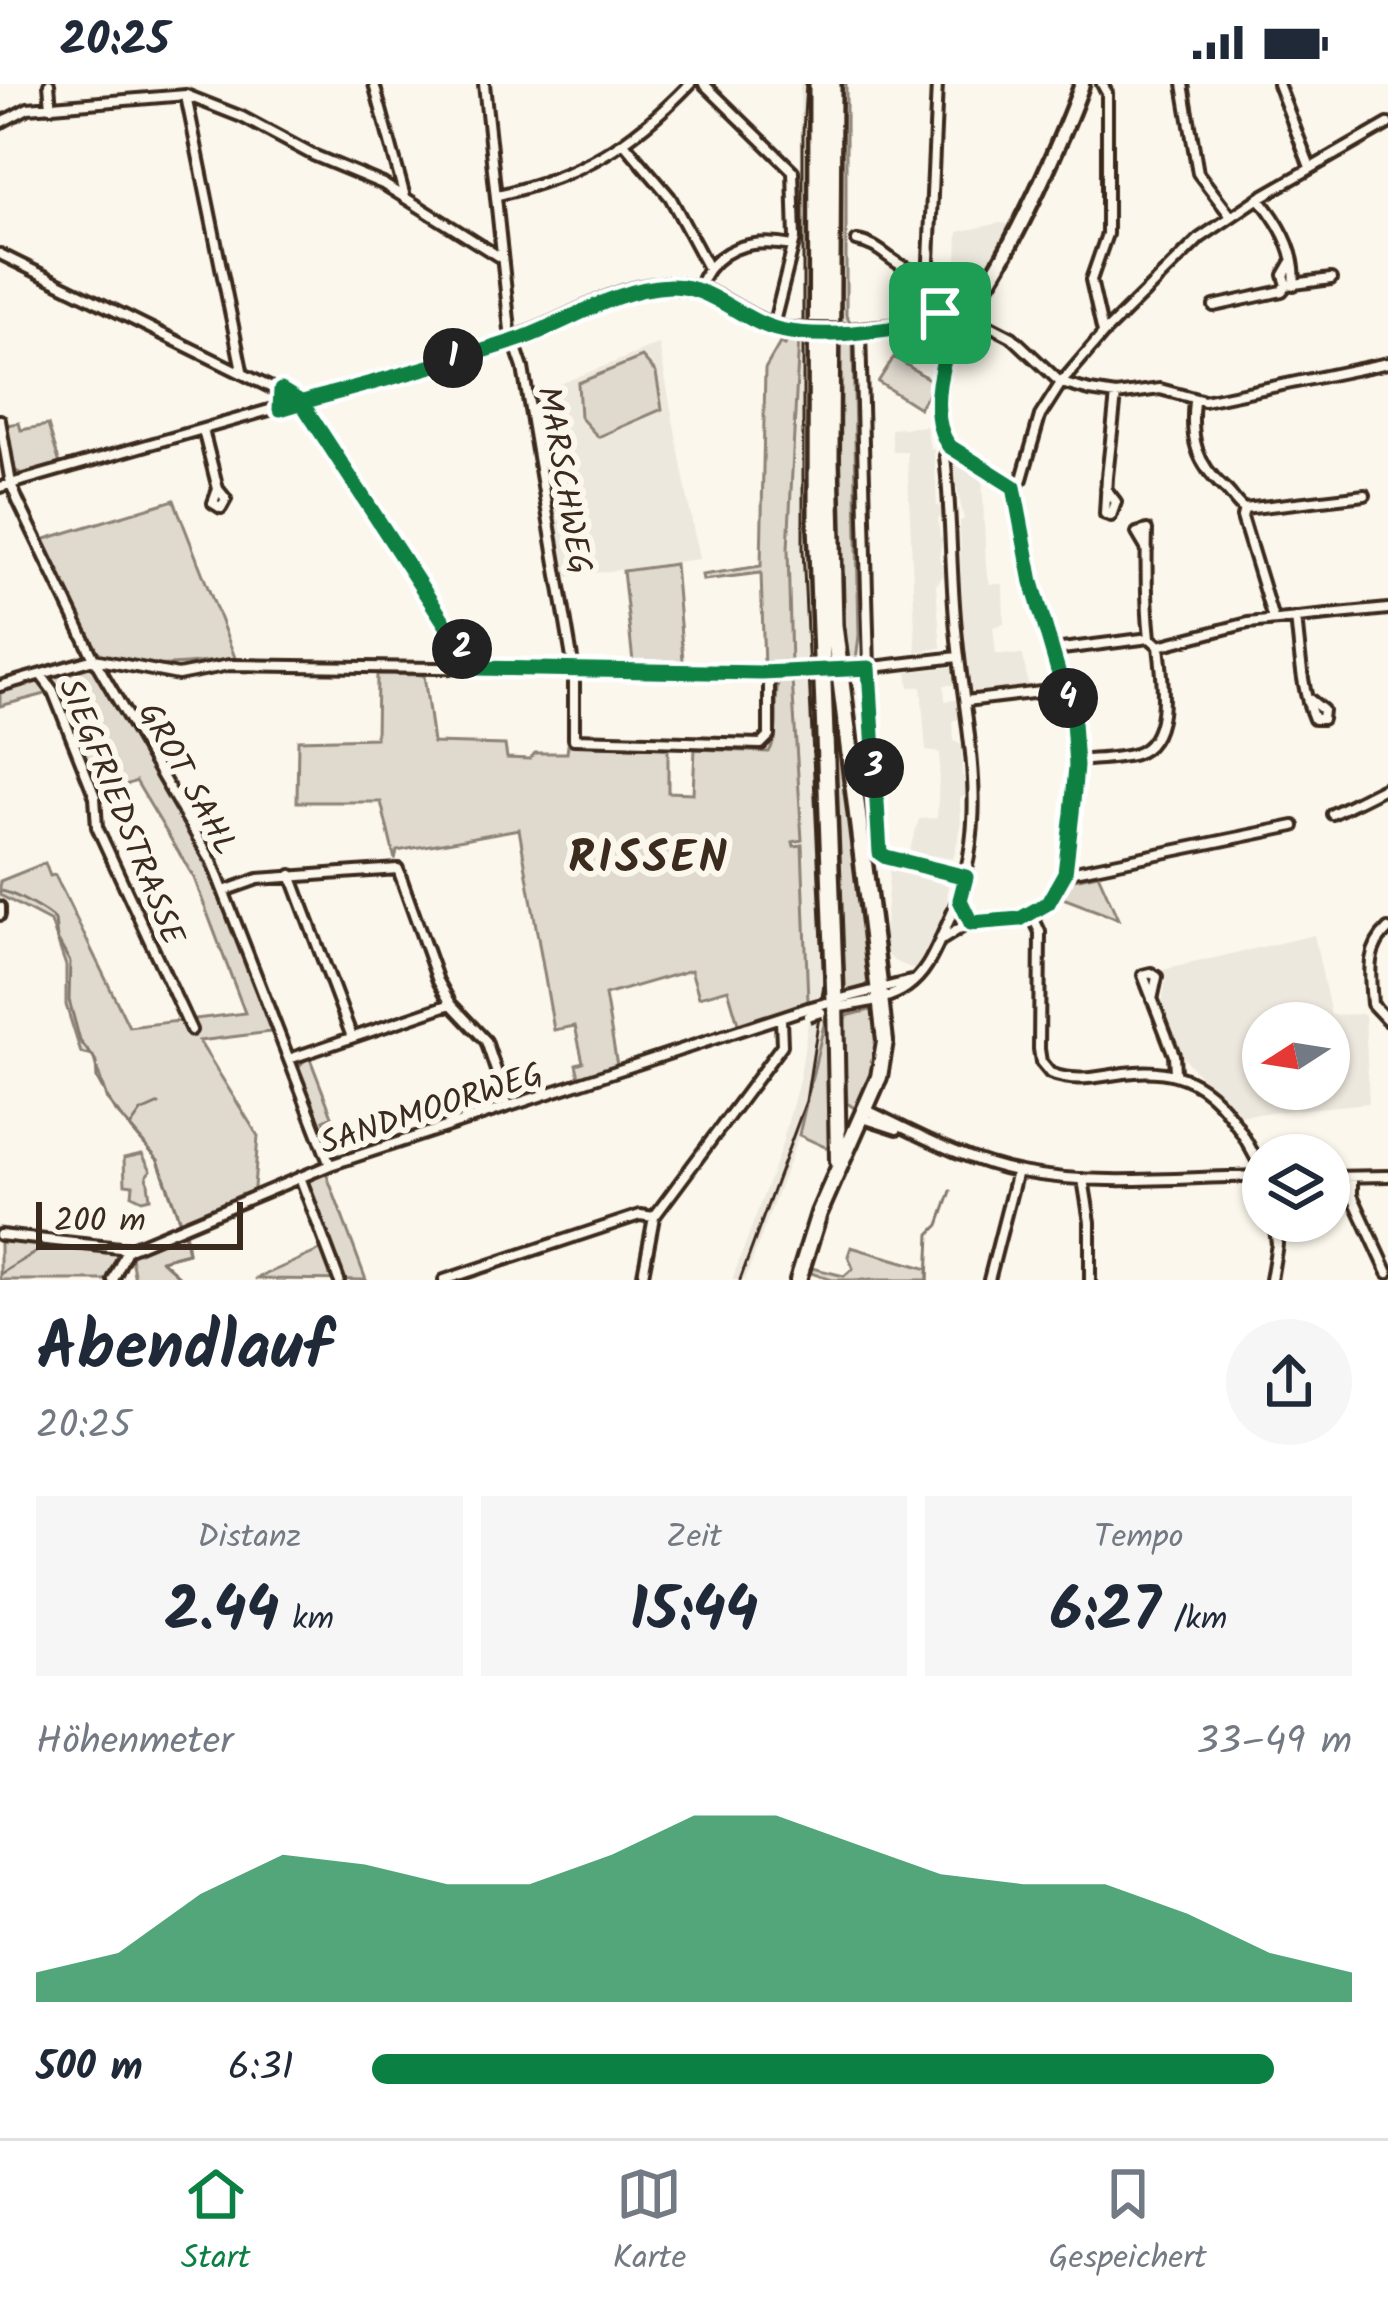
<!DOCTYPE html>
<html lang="de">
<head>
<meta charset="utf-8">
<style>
	:root { --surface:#fff; --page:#f6f6f7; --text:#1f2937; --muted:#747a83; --line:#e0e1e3; --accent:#0b8043 }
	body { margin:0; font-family:Kalam,sans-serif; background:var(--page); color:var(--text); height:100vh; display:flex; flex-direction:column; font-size:45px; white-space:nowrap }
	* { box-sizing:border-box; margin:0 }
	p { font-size:39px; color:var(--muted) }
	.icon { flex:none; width:66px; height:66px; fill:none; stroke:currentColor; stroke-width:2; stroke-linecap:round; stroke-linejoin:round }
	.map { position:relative; height:1196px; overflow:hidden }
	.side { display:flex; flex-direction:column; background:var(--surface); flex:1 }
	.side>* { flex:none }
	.needle { width:78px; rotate:258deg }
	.controls { position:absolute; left:1242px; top:918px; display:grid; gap:24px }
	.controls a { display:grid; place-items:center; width:108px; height:108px; border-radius:50%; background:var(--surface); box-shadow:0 3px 9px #0004; font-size:60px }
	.scale { position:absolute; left:36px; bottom:30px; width:207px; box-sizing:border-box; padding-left:12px; border:6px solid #3b2a1e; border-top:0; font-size:33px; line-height:42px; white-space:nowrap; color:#3b2a1e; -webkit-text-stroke:9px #fbf7ec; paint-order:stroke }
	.pin { position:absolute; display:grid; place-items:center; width:102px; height:102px; color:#fff; margin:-51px; border-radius:24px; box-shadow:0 6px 18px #0006 }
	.km { position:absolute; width:60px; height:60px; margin:-30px; border-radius:50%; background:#222; color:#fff; font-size:33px; line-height:60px; text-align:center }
	.round { display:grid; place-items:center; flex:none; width:126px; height:126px; border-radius:63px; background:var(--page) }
	.head { display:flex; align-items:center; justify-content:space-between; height:204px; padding:0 36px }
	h1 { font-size:66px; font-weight:600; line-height:90px }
	.metrics { display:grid; grid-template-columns:repeat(3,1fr); gap:18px; height:204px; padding:12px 36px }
	.metrics div { display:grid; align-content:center; border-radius:0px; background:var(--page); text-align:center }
	.metrics b { font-size:60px; font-weight:600 }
	.metrics small { font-size:33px; font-weight:400 }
	.metrics p { font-size:33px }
	.chart { height:336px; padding:24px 36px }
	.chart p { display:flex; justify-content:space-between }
	.chart svg { width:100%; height:216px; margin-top:12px; fill:var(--accent); opacity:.7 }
	ul { padding:0 36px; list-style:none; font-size:39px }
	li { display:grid; grid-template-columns:192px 144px 1fr; align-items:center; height:90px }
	li i { height:30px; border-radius:15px; background:var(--accent) }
	.status { display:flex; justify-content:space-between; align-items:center; height:84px; padding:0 60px; background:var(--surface); direction:ltr }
	.status svg { height:33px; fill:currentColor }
	.dock { display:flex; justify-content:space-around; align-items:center; height:168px; border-top:3px solid var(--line); background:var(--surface); font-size:33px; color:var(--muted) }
	.dock a { display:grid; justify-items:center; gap:6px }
	.dock .selected { color:var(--accent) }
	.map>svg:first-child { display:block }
	.built { fill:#ede8dd; fill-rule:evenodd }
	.green { fill:#dfd9ce; stroke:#8d8276; stroke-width:3 }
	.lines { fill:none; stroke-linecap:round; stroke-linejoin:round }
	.stream { stroke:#85796d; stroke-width:3 }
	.street-casing { stroke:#3b2a1e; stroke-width:16 }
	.secondary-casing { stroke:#3b2a1e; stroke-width:21 }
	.primary-casing { stroke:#3b2a1e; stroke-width:22 }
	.highway-casing { stroke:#3b2a1e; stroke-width:24 }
	.street { stroke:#fbf7ec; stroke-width:8 }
	.secondary { stroke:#fbf7ec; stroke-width:12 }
	.primary { stroke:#fbf7ec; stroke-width:14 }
	.highway { stroke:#fbf7ec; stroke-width:15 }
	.tram { stroke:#3b2a1e; stroke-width:3 }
	.street-bridge-casing { stroke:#3b2a1e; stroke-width:16; stroke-linecap:butt }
	.secondary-bridge-casing { stroke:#3b2a1e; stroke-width:21; stroke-linecap:butt }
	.street-bridge { stroke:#fbf7ec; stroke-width:8 }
	.secondary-bridge { stroke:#fbf7ec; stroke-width:12 }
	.route-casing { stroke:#fff; stroke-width:24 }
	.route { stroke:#0b8043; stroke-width:15 }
	.labels { text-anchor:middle; stroke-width:12; stroke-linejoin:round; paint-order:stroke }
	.street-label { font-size:33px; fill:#3b2a1e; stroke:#fbf7ec }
	.district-label { font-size:45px; font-weight:bold; letter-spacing:3px; fill:#3b2a1e; stroke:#fbf7ec }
</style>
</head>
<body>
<div class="status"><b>20:25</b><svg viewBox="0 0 49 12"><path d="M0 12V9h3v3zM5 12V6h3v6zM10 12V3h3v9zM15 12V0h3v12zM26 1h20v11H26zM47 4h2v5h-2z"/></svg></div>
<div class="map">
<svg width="1388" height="1196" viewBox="0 0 1388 1196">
	<rect width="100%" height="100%" fill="#fbf7ec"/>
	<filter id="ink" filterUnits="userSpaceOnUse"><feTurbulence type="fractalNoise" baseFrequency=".00833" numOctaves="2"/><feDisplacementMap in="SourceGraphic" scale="24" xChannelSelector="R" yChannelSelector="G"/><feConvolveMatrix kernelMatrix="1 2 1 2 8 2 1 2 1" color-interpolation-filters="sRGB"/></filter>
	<g filter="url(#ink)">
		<!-- built -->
		<path class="built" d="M 800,0 L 812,0 L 812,240 L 802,240 Z
			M 1000,139 L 1013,141 L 974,209 L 959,221 L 943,218 L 935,202 L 935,181 L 957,179 L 958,148 Z
			M 799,253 L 813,253 L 814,579 L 791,581 L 788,465 Z
			M 659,260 L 699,475 L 566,493 L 535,310 Z
			M 926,342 L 930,364 L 934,365 L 937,422 L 942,422 L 943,432 L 938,434 L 940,453 L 943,454 L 939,472 L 944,491 L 936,501 L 941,564 L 916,568 L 907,368 L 893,368 L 891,345 Z
			M 959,378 L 982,388 L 986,484 L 990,500 L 1003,500 L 1004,540 L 993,543 L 996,570 L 1023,571 L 1029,607 L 974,613 L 971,605 L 962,540 L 960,437 L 964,435 L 953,388 L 955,379 Z
			M 952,583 L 954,601 L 944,601 L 945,617 L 957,616 L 960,635 L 953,636 L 954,657 L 962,661 L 962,692 L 968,693 L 969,710 L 960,714 L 961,743 L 953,775 L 909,768 L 919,735 L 937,734 L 940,669 L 926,667 L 921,603 L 909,603 L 907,588 Z
			M 814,594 L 827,911 L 808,917 L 792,595 Z
			M 890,780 L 948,792 L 947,837 L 918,887 L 894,877 L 883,865 Z
			M 1314,851 L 1331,931 L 1365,930 L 1369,1019 L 1235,1032 L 1183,973 L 1161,924 L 1166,896 L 1162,886 ZM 1263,939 L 1329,939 L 1329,1005 L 1263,1005 Z
			M 825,936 L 799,1051 L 745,1196 L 732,1196 L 780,1067 L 800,993 L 808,938 Z"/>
		<!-- green -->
		<path class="green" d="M 839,0 L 846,0 L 846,231 L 852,241 L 835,241 Z
			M 799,253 L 788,465 L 791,581 L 764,584 L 761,489 L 703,496 L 702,491 L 761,482 L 765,285 L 780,259 L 785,261 L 789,254 Z
			M 836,254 L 847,254 L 853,259 L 859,551 L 856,578 L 845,579 L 840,535 Z
			M 642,273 L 656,289 L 662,325 L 598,353 L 580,333 L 578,299 Z
			M 894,273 L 935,299 L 919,324 L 878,298 Z
			M 19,339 L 21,346 L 48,341 L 60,380 L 24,391 L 14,386 L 6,341 Z
			M 826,380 L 872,899 L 845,910 L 841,908 L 827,672 Z
			M 174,416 L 236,576 C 189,577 132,594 91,563 L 42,456 Z
			M 675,480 L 684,588 L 634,587 L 623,487 Z
			M 94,575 L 212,778 L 278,947 L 199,957 L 258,1052 L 253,1116 L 185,1146 L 188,1169 L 161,1176 L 183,1196 L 135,1196 L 130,1168 L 113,1196 L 0,1196 L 0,1144 L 127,1162 L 182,1144 L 158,1076 L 107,1016 L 93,972 L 81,969 L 66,921 L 66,882 L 51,838 L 0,811 L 0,797 L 45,779 L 50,792 L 55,791 L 129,943 L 245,929 L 194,794 L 136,697 L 95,713 L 53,608 L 0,622 L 0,602 Z
			M 377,590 L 424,591 L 433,659 L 505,661 L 507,674 L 529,675 L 535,669 L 567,669 L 568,661 L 668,664 L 668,708 L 693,709 L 695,665 L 769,668 C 782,645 772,619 779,595 L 792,595 L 802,756 L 793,758 L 794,762 L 802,761 L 808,917 L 739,943 L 728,905 L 699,913 L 691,886 L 605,911 L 617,981 L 579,993 L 576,980 L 583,978 L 575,942 L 554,946 L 519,745 L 397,767 L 395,776 L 381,718 L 297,718 L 298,656 L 376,654 Z
			M 1098,790 L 1118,835 L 1060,813 L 1069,796 Z
			M 870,926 L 876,928 C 879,963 880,999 857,1026 L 847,1019 L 843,938 L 846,932 Z
			M 825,936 L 828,944 L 836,1068 L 799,1051 Z
			M 309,972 L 332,1032 L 324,1036 L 338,1071 L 330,1067 L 298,983 Z
			M 142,1070 L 151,1086 L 147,1091 L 150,1114 L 142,1116 L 132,1111 L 133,1101 L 125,1100 L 124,1074 Z
			M 326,1089 L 366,1196 L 255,1195 L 325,1164 L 303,1100 Z
			M 851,1163 L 928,1185 L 928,1196 L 832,1196 L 811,1189 L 812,1184 L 844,1192 L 853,1184 L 848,1172 Z"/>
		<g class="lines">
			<!-- stream -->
			<path class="stream" d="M 0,807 C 11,807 47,828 55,836 L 57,855 L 70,878 L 69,916 L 80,957 L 96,977 L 97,995 L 113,1024 L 158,1076 L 180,1137
				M 131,1042 L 141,1028 L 159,1020
				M 0,1190 L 46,1162
				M 183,1196 L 161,1176 L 188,1169 L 184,1148
				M 928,1196 L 930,1150 L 939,1141 L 951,1107"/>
			<!-- street casing -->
			<g class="street-casing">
				<path id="street" d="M 49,0 L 51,23
					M 374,0 L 405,113
					M 484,0 L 510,246 L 523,284 L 574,586 L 574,655 L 761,660 L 769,652 L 769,589
					M 704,0 L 793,87 L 795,155 L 773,242
					M 937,0 L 928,199 L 940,229
					M 1102,0 L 1107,9 L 1107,150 L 1091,196 L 1103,249
					M 1183,0 L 1198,89 L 1230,131
					M 1278,0 L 1310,83
					M 186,12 L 242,286
					M 0,39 L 28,24 L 186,11 L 242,33 L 313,71 L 383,100 L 501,174
					M 625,60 L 670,113 L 707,182
					M 498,111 C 582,91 630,62 690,0
					M 1259,114 C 1279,138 1298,169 1294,201
					M 857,157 C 887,162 893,188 928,188
					M 0,170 L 302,319 L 473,583
					M 1291,179 L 1284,191 L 1287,201 L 1331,195
					M 698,205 C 714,163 751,154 793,162
					M 1214,222 L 1282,207 L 1287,201
					M 972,224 L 981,237 L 1012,253 L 1061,299 L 1090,307 L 1116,311 L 1160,305 L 1204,317 L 1388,279
					M 860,247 L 869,584 L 879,765 L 886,774 L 966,793
					M 1194,317 C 1190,354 1196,379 1224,404 C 1232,410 1235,419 1244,425 L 1365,411
					M 0,336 L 11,400 L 18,417 L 94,575 L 212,778 L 330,1081
					M 203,346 L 218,405 L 226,415 L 221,424 L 213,419 L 218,405
					M 949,362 L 1014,402
					M 1014,402 L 1022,395 L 1040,332 L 1061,299 L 1103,250 L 1200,154 L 1259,114 L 1388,40
					M 0,403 L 514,256
					M 1106,405 L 1116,418 L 1111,432 L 1105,430 L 1107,393 L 1116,311
					M 1244,425 L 1242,433 L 1273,535
					M 1147,466 L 1137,449 L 1147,446 C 1146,483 1146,517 1150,554
					M 1296,534 C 1300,566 1301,605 1314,635 L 1322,635 L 1323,626 L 1308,614
					M 1159,562 L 1248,539 L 1388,525
					M 1054,566 L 1150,554 L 1159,562
					M 865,584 L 958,573
					M 41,591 L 53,607 L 95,713 L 97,743 L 191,946
					M 0,602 L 94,575 L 178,591 L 229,581 L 772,589
					M 966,617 L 1066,605
					M 1076,677 C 1095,675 1118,675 1135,670 C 1174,657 1162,592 1159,562
					M 1332,730 L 1388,702
					M 1065,789 L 1294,742
					M 291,791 L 352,953
					M 224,807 L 258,795 L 398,785 L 438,897 L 451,920 L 486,957 L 508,1022
					M 0,823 L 0,831
					M 1032,831 L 1040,848 L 1039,965 L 1041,978 L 1050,989 C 1075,999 1098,993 1124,989 C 1203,978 1230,1024 1263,1088
					M 1388,845 C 1365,866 1370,891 1372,920 L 1388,937
					M 943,855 L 967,840 L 1032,831 L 1049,819 L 1065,789 L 1076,682 L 1073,638 L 1032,498 L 1014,402
					M 1143,891 L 1174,971 L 1175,988
					M 1143,891 L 1151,889 L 1157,893 L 1152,916
					M 833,917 L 911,897
					M 836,924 C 858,919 888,917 907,903 C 928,888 935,866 946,843 C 994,743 967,659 957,555 C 950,494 952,433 945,372 L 949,362 C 924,328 952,284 943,247
					M 289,975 L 451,920
					M 867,1026 C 917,1050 965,1077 1021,1088 C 1100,1103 1184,1093 1263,1092
					M 863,1034 L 897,1045
					M 300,1093 L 339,1196
					M 1329,1093 L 1388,1092
					M 1352,1093 L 1352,1111 L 1388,1189
					M 1083,1095 L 1090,1138 L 1090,1196
					M 0,1151 L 129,1165 L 330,1081 L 808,924
					M 113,1196 L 127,1166
					M 444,1196 L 640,1131 L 654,1133
					M 642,1196 L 654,1133 L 782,961 L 781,935
					M 989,1196 L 1017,1087
					M 1271,1196 L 1277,1160 L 1274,1137"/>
			</g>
			<!-- secondary casing -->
			<g class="secondary-casing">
				<path id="secondary" d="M 957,233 C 992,218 1068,42 1082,0
					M 937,239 L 940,245 L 949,248 L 956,243 L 957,233
					M 845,248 L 937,239
					M 514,256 C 570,239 632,188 694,205 C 728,214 753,241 789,247"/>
			</g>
			<!-- primary casing -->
			<g class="primary-casing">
				<path id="primary" d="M 835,916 L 838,1077
					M 798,1196 L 819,1129 L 879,993 L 885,957 L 879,904"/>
			</g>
			<!-- highway casing -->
			<g class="highway-casing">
				<path id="highway" d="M 818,0 L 817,440 L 835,916
					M 832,0 L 830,375 L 834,541 L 879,904"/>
			</g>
			<!-- street -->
			<use href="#street" class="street"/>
			<!-- secondary -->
			<use href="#secondary" class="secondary"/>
			<!-- primary -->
			<use href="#primary" class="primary"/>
			<!-- highway -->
			<use href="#highway" class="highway"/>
			<!-- tram -->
			<path class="tram" d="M 740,1196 L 806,1017 L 824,900 L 803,465 L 803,48 L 806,0"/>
			<!-- street-bridge casing -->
			<g class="street-bridge-casing">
				<path id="street-bridge" d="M 779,588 L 856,584
					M 808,924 L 826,919
					M 808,932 L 821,928"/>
			</g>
			<!-- secondary-bridge casing -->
			<g class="secondary-bridge-casing">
				<path id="secondary-bridge" d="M 789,247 L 845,248"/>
			</g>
			<!-- street-bridge -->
			<use href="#street-bridge" class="street-bridge"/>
			<!-- secondary-bridge -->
			<use href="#secondary-bridge" class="secondary-bridge"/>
		</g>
	</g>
	<g class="lines" filter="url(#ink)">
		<!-- route casing -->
		<g class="route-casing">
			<path id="route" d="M 940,229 L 937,239 C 887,244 829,257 780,246 C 741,237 711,201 670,202 C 617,204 572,236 523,254 C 453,278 381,296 310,316 L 280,325 L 281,306 L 302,319 L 474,584 L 762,589 L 869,584 L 880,769 L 886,773 L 966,793 L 960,816 L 971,839 L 1020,835 L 1048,819 L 1065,789 L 1072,729 L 1076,682 L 1073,638 L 1032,498 L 1014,403 L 949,362 C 925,328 944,269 958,236 L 952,227 L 940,229"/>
		</g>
		<!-- route -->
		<use href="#route" class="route"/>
	</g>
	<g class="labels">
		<!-- street labels -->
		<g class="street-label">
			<text transform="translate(566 396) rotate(80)" y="12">MARSCHWEG</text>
			<text transform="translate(189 694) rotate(61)" y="12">GROT SAHL</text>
			<text transform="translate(123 727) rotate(68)" y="12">SIEGFRIEDSTRASSE</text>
			<text transform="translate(431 1023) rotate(-18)" y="12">SANDMOORWEG</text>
		</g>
		<!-- district labels -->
		<g class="district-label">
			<text x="649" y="788">RISSEN</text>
		</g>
	</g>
</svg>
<div class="controls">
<a><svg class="needle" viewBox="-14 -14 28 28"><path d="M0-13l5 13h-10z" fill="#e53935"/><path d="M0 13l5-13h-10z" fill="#747a83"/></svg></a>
<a><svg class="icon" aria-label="layers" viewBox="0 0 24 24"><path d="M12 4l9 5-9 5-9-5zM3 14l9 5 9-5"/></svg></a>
</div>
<div class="scale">200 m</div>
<div class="pin" style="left:940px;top:229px;background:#1e9e55"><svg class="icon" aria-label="arrive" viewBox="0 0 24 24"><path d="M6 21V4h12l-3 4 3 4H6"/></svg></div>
<b class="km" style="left:453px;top:274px">1</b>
<b class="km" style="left:462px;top:565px">2</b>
<b class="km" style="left:874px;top:684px">3</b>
<b class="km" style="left:1068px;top:614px">4</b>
</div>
<section class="side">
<div class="head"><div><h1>Abendlauf</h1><p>20:25</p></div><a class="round"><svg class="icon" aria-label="share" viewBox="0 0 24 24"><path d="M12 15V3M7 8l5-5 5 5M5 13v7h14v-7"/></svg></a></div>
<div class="metrics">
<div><p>Distanz</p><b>2.44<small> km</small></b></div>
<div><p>Zeit</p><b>15:44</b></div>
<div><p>Tempo</p><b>6:27<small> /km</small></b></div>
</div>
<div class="chart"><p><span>Höhenmeter</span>33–49 m</p>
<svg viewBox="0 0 160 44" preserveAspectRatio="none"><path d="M0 44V38L10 34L20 22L30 14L40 16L50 20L60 20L70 14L80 6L90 6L100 12L110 18L120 20L130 20L140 26L150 34L160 38V44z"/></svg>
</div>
<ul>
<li><b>500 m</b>6:31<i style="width:92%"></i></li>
</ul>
</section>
<nav class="dock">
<a class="selected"><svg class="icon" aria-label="home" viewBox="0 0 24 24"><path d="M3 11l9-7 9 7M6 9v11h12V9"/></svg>Start</a>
<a><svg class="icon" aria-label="map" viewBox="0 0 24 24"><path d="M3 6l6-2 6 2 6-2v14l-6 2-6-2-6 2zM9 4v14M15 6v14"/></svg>Karte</a>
<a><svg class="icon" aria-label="saved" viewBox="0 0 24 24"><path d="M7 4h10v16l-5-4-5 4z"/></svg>Gespeichert</a>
</nav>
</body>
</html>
